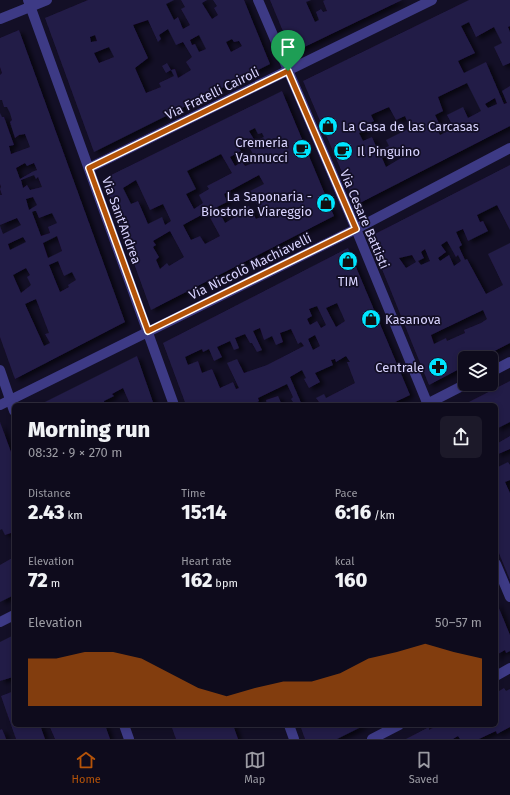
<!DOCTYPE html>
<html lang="en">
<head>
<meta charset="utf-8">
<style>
	:root { --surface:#0e0b1c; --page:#1c1929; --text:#f1f3f6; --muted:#9b9ba3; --line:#2e2b3b; --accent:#b45309 }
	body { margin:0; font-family:"Fira Sans",sans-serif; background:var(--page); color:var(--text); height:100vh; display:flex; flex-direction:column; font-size:15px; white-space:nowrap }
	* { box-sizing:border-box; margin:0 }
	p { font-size:13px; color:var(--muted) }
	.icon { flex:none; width:22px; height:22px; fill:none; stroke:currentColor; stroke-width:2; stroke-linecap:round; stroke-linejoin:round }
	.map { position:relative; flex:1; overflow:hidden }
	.sheet { position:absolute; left:12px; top:403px; width:486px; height:324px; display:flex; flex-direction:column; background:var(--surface); border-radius:6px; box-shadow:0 2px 6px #0003,0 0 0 1px var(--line) }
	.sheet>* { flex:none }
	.fabs { position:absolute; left:458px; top:351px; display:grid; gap:8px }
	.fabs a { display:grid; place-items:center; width:40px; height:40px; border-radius:6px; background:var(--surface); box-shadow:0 2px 6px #0003,0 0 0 1px var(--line); font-size:20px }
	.pin { position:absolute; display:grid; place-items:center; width:34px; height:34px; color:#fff; margin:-41px -17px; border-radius:50% 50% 50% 0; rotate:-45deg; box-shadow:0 0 4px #0007 }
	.pin .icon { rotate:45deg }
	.round { display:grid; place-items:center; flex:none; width:42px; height:42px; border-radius:6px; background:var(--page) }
	.head { display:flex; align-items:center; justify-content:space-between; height:68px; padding:0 16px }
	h1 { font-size:22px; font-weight:800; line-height:30px }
	.figures { display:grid; grid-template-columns:repeat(3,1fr); gap:6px; height:68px; padding:4px 16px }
	.figures div { display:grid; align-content:center }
	.figures b { font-size:20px; font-weight:800 }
	.figures small { font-size:11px; font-weight:400 }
	.figures p { font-size:11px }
	.chart { height:112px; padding:8px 16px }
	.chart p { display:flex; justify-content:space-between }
	.chart svg { width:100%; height:72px; margin-top:4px; fill:var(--accent); opacity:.7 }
	.dock { display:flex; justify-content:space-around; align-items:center; height:56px; border-top:1px solid var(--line); background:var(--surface); font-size:11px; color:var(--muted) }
	.dock a { display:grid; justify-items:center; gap:2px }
	.dock .selected { color:var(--accent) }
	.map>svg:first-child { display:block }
	.building { fill:#241b47; fill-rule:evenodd; filter:url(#shadow) }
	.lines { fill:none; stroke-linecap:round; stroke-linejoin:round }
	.street { stroke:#3d3a85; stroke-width:10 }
	.route-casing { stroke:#fff; stroke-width:8 }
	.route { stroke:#b45309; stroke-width:5 }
	.labels { text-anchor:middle; stroke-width:3.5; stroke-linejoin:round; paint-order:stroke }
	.street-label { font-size:13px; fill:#d9d4ff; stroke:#130f26 }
	.poi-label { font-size:13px; fill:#d9d4ff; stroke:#130f26; text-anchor:start }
</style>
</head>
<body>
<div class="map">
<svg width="510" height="739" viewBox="0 0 510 739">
	<defs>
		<filter id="shadow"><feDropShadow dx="4.5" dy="2.5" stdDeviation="2" flood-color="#0009"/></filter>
	</defs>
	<rect width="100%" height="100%" fill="#130f26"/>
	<!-- building -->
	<path class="building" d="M 88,0 L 174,0 L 166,4 L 174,20 L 178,17 L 183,29 L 190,25 L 181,9 L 185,7 L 181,0 L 207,0 L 202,3 L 212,19 L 218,15 L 214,8 L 217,6 L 213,0 L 244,0 L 270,64 L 94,152 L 45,18 ZM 148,20 L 158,42 L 161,39 L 159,35 L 168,29 L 176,45 L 183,42 L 192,57 L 186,62 L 191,70 L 178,78 L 175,69 L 171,70 L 167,63 L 162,66 L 166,73 L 171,70 L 174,76 L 159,83 L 161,87 L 146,93 L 135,68 L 148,58 L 133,25 ZM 95,35 L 97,41 L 91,42 L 90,37 ZM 199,35 L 206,49 L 199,52 L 195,44 L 192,45 L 190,40 ZM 232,39 L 234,42 L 239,41 L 242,46 L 231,52 L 226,42 ZM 109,47 L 114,57 L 99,63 L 94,53 Z
		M 270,0 L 311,0 L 306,2 L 315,22 L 319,20 L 316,12 L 321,9 L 323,12 L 327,11 L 323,1 L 325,0 L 402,0 L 292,53 Z
		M 469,0 L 510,0 L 510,26 L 508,27 L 510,32 L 510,63 L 503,66 L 494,47 L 502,43 L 494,27 L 476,37 L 469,22 L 461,26 L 475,53 L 458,61 L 464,73 L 486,62 L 504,104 L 507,103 L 502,91 L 510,86 L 510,126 L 356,205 L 303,81 ZM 467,83 L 481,111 L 468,118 L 463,107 L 447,115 L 454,128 L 440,135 L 436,127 L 440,125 L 435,115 L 443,111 L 438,97 ZM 495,98 L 497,104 L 488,108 L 485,104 ZM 389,107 L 396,120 L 405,116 L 410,128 L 386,140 L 389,146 L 378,151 L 372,137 L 363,141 L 359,133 L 371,127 L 370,123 L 374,121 L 371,115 L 373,114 ZM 402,148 L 406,155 L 386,167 L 382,158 Z
		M 19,30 L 125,322 L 15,379 L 0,337 L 0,226 L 3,234 L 21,225 L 17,218 L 0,225 L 0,195 L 2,195 L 0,189 L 1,187 L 0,184 L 0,113 L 2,117 L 4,117 L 14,145 L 9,146 L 11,154 L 30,147 L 25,134 L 19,135 L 15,138 L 10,122 L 12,120 L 10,113 L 7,107 L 4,107 L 2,100 L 0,100 L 0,75 L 2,73 L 0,67 L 0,38 ZM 25,163 L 27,166 L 34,163 L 37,170 L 32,172 L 20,179 L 16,168 ZM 34,175 L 36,179 L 38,177 L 42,187 L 30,190 L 27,185 L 23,188 L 21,180 ZM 33,197 L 37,205 L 29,210 L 26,199 ZM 34,211 L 36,211 L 39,218 L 52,213 L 57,223 L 48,227 L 50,233 L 41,236 L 32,212 ZM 57,236 L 62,251 L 48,258 L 43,243 ZM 23,237 L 26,242 L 10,250 L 8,244 ZM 58,261 L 64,276 L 72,272 L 76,280 L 68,285 L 69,287 L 60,292 L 49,265 ZM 26,268 L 30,275 L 27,277 L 31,285 L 21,293 L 13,275 ZM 36,299 L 49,333 L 45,334 L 50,343 L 44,346 L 25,304 Z
		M 282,91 L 334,216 L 151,310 L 103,179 ZM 255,128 L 258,134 L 262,133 L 264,137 L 255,141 L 249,131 ZM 246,141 L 253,154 L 255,153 L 259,161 L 245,166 L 242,162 L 235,166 L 230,157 L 241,151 L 238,147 ZM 221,154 L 232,173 L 207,186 L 209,189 L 199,195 L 203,203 L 194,209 L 186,194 L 196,189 L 187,171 ZM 259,175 L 264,184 L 250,191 L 263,216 L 256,219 L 249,206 L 233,214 L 235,217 L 225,223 L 217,207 L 227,202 L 224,194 ZM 136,180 L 150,210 L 163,204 L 171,221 L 165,225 L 162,217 L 148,224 L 138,201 L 131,204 L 123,188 ZM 207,212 L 220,236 L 205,244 L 200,236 L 191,240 L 183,225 ZM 170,231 L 184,257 L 169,266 L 167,263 L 160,269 L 156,260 L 159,257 L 153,247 L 156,245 L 153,241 Z
		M 510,165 L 510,230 L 497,205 L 477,215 L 480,222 L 483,221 L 488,231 L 468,241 L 463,229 L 456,232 L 462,245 L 459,247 L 465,260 L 467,259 L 486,294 L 503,285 L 488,254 L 510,243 L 510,343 L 481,358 L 465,358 L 465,366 L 429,385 L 369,237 ZM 447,241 L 456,257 L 458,255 L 461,261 L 454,266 L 449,255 L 440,261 L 438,258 L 446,252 L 441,245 ZM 425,249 L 430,261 L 421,265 L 418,261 L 424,258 L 421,252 ZM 412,255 L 416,262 L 406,268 L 399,258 ZM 483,310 L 487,319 L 481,323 L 464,330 L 465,333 L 447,341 L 446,338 L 434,344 L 431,335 Z
		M 348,248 L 410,395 L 389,405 L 313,405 L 319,402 L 316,398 L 324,394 L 326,398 L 355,383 L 347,362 L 350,362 L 346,356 L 336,362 L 335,359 L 331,360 L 333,365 L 315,373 L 320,382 L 309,388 L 304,379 L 306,378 L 302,370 L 290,377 L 302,405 L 295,405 L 291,399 L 293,397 L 287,384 L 258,398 L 259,401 L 253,405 L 236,405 L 236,404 L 233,405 L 186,405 L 163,343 ZM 337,303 L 345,321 L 336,327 L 326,308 ZM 317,306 L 326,325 L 321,328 L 317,321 L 310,325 L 307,319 L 312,316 L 309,309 ZM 260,328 L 264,340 L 272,336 L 276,345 L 283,342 L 280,333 L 291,329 L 298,344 L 301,342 L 304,346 L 267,365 L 244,373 L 237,359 L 227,363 L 239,388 L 236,389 L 233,382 L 220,388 L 212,369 L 202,373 L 198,361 L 188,365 L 185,357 L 202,349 L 203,352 L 209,349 L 214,361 L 222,357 L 217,347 L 230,341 L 234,350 L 239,348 L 235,338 L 245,334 L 250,343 L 252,343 L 257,352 L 262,350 L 253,331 ZM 315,335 L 320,346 L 313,350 L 308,339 Z
		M 137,356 L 154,405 L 122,405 L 129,402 L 123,388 L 112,394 L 114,396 L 104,401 L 105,405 L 39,405 Z
		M 510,381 L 510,422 L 496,429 L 496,405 L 463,405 Z
		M 278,396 L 282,405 L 274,405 L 273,402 L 267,405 L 266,400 Z
		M 0,422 L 14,460 L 14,532 L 5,535 L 2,529 L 0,530 Z
		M 510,436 L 510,449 L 496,455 L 496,447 L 499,446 L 498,443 Z
		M 496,460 L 498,467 L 508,462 L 510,465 L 510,480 L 505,482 L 510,493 L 510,580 L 496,546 Z
		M 14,557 L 14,595 L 0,602 L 0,565 Z
		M 496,601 L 510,635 L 510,651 L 506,653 L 505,650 L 498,654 L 499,657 L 496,658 Z
		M 14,635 L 14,680 L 13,677 L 0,681 L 0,642 Z
		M 504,688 L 506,691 L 510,689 L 510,727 L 497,734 L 496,731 L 479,739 L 460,739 L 458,736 L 453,739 L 406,739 L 429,727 L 429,730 L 438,725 L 496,725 L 496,693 Z
		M 14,691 L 14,725 L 40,725 L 45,739 L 16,739 L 1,696 Z
		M 49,725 L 64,725 L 65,727 L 71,725 L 105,725 L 110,739 L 55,739 Z
		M 171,725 L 233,725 L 238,739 L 176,739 Z
		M 300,725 L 365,725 L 337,739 L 305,739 Z
		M 2,729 L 5,736 L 6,739 L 0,739 L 0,730 Z"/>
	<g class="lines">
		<!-- street -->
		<path class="street" d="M 28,0 L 174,405
			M 258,0 L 356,229 L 428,405
			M 0,19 L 47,0
			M 89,168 L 432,0
			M 0,370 L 14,411
			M 491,372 L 510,362
			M 0,405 L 356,229 L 510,148
			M 425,405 L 466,384
			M 496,564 L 510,597
			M 0,622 L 14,615
			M 496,676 L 510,668
			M 124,725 L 129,739
			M 289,725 L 294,739
			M 372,739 L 399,725"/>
	</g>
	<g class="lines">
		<!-- route casing -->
		<g class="route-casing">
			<path id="route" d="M 288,71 L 356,229 L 148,331 L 89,168 Z"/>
		</g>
		<!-- route -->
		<use href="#route" class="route"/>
	</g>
	<!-- icons -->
	<defs>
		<g id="shop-disc" transform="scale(1)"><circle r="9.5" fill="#00e5ff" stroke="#130f26"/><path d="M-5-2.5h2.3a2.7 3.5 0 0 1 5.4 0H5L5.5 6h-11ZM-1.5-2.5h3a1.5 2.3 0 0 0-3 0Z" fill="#111"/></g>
		<g id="cafe-disc" transform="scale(1)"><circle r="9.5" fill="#00e5ff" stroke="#130f26"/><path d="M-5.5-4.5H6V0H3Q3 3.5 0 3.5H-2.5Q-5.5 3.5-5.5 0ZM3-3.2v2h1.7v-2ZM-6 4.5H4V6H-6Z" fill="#111"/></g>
		<g id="pharmacy-disc" transform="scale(1)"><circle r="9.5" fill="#00e5ff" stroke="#130f26"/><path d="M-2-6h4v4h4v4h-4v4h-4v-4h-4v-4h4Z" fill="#111"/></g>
	</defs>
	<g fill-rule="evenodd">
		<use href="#shop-disc" x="328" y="126"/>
		<use href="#cafe-disc" x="302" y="149"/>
		<use href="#cafe-disc" x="343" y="151"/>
		<use href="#shop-disc" x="326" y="203"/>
		<use href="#shop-disc" x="348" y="261"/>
		<use href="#shop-disc" x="371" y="319"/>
		<use href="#pharmacy-disc" x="438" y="367"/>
	</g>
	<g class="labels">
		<!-- street labels -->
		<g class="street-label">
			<text transform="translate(212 93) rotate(-26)" y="5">Via Fratelli Cairoli</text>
			<text transform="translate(365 219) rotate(67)" y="5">Via Cesare Battisti</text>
			<text transform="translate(122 220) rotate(70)" y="5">Via Sant'Andrea</text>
			<text transform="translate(250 266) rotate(-26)" y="5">Via Niccolò Machiavelli</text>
		</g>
		<!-- poi labels -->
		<g class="poi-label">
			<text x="342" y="131">La Casa de las Carcasas</text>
			<text x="288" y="147" text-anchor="end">Cremeria<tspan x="288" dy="15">Vannucci</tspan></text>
			<text x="357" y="156">Il Pinguino</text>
			<text x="312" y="201" text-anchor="end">La Saponaria -<tspan x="312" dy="15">Biostorie Viareggio</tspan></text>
			<text x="348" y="286" text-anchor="middle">TIM</text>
			<text x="385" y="324">Kasanova</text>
			<text x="424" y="372" text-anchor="end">Centrale</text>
		</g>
	</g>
</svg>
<div class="fabs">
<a><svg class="icon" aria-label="layers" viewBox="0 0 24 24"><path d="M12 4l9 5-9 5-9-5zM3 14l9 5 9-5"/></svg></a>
</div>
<div class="pin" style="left:288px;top:71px;background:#1e9e55"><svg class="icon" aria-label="arrive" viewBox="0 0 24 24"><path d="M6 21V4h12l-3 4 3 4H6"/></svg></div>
<section class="sheet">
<div class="head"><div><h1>Morning run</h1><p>08:32 · 9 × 270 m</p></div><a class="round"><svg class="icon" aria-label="share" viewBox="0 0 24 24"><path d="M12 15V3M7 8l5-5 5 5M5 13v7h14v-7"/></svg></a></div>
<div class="figures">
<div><p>Distance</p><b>2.43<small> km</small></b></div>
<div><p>Time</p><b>15:14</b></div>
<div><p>Pace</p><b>6:16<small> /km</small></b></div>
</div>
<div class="figures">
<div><p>Elevation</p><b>72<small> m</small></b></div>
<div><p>Heart rate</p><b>162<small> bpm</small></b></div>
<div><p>kcal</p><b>160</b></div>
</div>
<div class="chart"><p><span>Elevation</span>50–57 m</p>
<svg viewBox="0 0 160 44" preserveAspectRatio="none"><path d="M0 44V15L10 15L20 11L30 11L40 15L50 24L60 33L70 38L80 33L90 29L100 29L110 24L120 15L130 11L140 6L150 11L160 15V44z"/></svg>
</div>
</section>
</div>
<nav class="dock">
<a class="selected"><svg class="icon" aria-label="home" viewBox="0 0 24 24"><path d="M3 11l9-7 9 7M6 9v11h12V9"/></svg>Home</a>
<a><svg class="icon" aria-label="map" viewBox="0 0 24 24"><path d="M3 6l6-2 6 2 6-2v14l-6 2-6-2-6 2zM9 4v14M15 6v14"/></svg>Map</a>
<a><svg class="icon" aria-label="saved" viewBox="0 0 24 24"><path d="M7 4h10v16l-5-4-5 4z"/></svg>Saved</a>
</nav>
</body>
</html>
